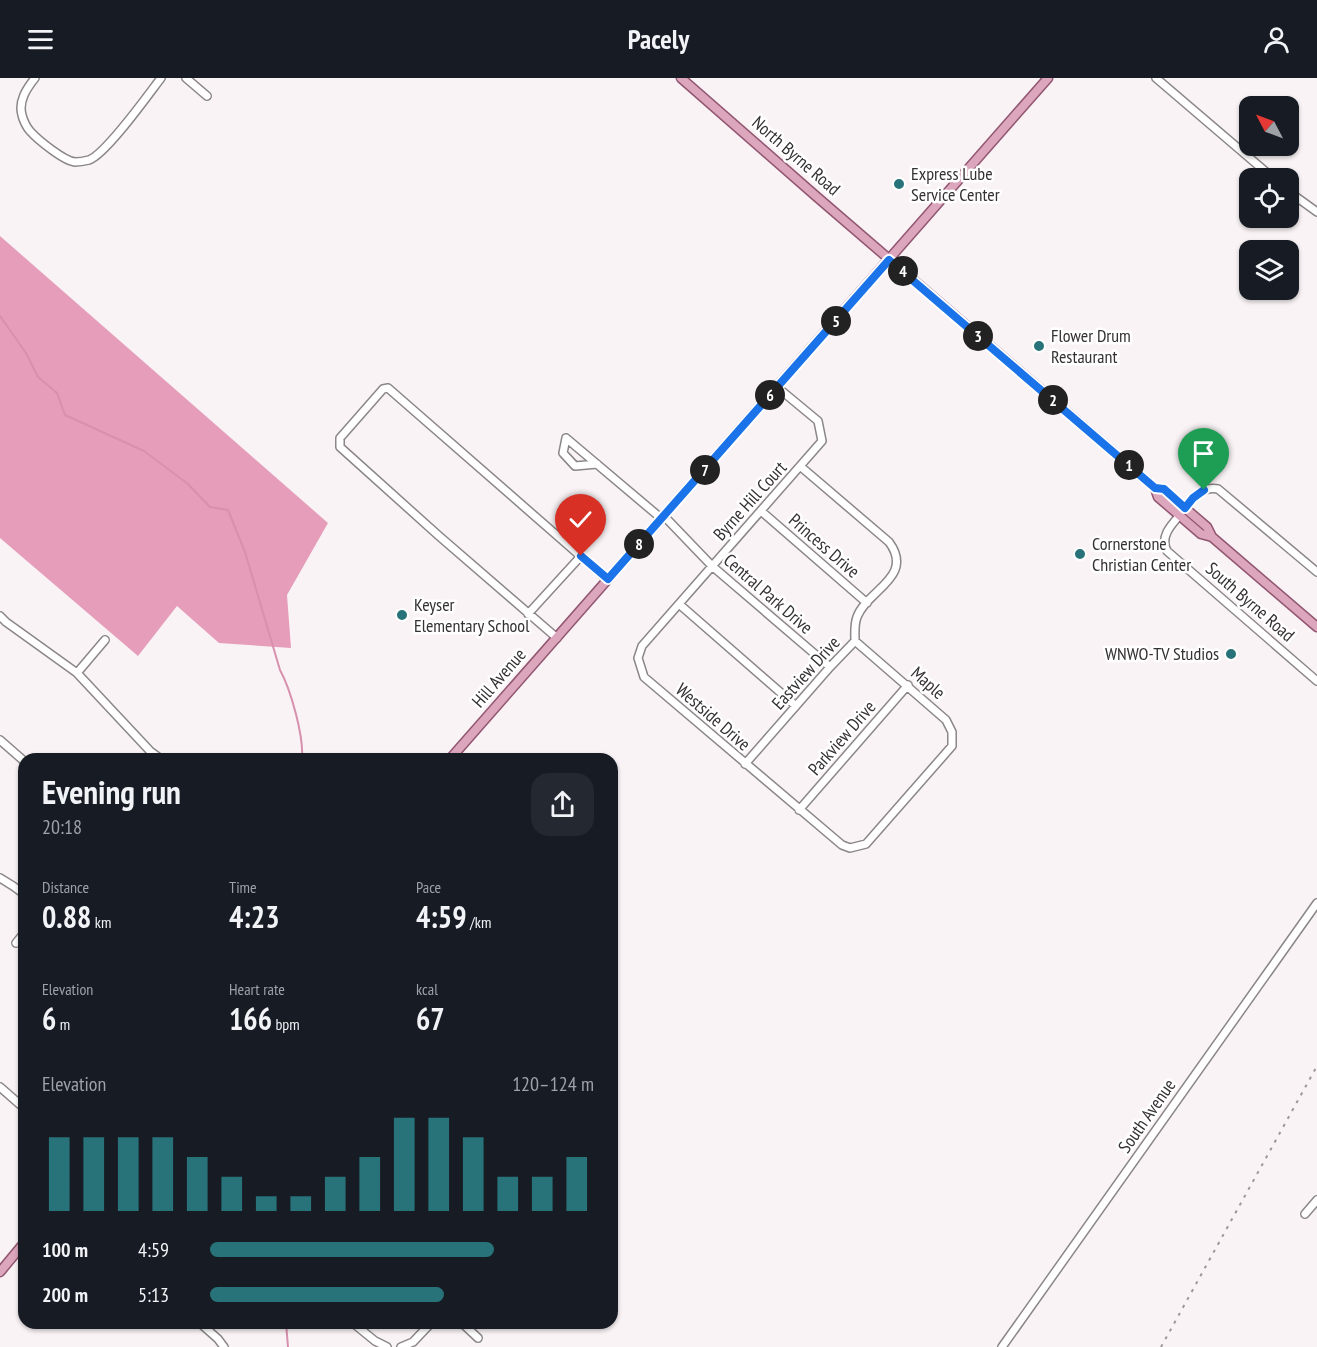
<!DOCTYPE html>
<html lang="en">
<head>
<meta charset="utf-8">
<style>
	:root { --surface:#171b24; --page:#242831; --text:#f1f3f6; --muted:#9ea1a6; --accent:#287279 }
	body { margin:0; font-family:"PT Sans Narrow",sans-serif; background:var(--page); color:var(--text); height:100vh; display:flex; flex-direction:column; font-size:22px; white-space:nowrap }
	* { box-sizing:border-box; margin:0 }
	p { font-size:20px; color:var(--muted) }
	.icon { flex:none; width:33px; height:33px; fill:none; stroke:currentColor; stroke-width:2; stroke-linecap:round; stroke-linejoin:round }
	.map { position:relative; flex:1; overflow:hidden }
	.sheet { position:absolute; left:18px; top:675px; width:600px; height:576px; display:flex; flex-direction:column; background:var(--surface); border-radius:18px; box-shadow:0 2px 4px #0004 }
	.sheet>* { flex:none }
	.needle { width:39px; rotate:311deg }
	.tools { position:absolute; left:1239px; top:18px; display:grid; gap:12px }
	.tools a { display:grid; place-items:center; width:60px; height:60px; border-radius:12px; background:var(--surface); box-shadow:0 2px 4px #0004; font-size:30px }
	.pin { position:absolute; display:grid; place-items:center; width:51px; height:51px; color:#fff; margin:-62px -26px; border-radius:50% 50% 50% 0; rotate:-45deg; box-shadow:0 0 6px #0007 }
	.pin .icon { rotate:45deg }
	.km { position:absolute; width:30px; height:30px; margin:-15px; border-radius:50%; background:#222; color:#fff; font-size:16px; line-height:30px; text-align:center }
	.round { display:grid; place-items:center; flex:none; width:63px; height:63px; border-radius:18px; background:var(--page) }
	.head { display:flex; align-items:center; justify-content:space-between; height:102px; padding:0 24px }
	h1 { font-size:33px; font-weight:700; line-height:45px }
	.metrics { display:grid; grid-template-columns:repeat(3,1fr); gap:9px; height:102px; padding:6px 24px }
	.metrics div { display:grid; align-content:center }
	.metrics b { font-size:30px; font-weight:700 }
	.metrics small { font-size:16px; font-weight:400 }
	.metrics p { font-size:16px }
	.chart { height:168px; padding:12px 24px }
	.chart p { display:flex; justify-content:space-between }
	.chart svg { width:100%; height:108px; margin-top:6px; stroke:var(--accent); stroke-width:6 }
	ul { padding:0 24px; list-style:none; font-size:20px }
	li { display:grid; grid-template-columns:96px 72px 1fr; align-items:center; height:45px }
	li i { height:15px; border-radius:8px; background:var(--accent) }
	header { display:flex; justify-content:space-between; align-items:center; height:78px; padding:0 24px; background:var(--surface); font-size:27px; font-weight:700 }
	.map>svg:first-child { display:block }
	.forest { fill:#e59dba }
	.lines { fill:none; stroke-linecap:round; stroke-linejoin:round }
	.stream { stroke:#d790ad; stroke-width:2 }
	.minor-casing { stroke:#8b8688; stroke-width:10 }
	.major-casing { stroke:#925670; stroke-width:11 }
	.minor { stroke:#fff; stroke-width:7 }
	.major { stroke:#dca6bd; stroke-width:8 }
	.rail { stroke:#9c9899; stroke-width:2; stroke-dasharray:3 6; stroke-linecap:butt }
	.route-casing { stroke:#fff; stroke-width:12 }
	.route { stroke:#1a73e8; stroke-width:8 }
	.poi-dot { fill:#287279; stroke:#fff; stroke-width:2 }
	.labels { text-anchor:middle; stroke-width:5; stroke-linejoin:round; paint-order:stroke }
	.street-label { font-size:18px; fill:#343132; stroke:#fff }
	.poi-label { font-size:18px; fill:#343132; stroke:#fff; text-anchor:start }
</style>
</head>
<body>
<header><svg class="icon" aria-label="menu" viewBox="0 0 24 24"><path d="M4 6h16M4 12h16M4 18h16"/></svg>Pacely<svg class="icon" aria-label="person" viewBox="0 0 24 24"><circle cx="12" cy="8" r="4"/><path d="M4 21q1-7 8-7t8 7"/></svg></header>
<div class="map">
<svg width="1317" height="1269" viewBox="0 0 1317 1269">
	<rect width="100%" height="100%" fill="#f9f3f5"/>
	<!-- forest -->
	<path class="forest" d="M 0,158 L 328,445 L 287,517 L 291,570 L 219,565 L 177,528 L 138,578 L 0,460 Z"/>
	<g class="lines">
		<!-- stream -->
		<path class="stream" d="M 0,238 L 26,275 L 38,299 L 57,315 L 65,337 L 144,373 L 188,406 L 210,429 L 228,432 L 245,474 L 280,592 C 291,612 304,659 302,681
			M 286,1245 L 288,1269"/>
		<!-- minor casing -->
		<g class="minor-casing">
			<path id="minor" d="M 35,0 C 27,10 18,23 22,37 C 23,42 27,50 30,53 C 38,62 64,83 75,84 C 78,84 85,83 89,82 C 106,76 148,17 161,0
				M 186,0 L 207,18
				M 1156,0 L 1273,100
				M 1288,113 L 1317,134
				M 777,309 L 818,343 L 822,363 L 642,568 L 638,580 L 644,599 L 842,767 L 850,770 L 866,766 L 952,668 L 952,654 L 946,642 L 855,563
				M 597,386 L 575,388 L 563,375 L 566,360 L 662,441
				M 1185,430 C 1194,419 1203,408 1218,411 L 1317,494
				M 761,433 L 867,525
				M 1180,437 C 1170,448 1160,459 1167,473 L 1317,603
				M 664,438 L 712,488 L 830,589
				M 679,526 L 796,628
				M 528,536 L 581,478
				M 0,538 L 6,544 L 77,595 L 150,673 L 161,681
				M 557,560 L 439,458 L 340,369 L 340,360 L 383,311 L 388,310 L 608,502
				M 77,595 L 105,562
				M 0,662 L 24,683
				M 745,686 L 830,589 L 855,563 C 855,555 854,547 857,539 C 867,512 915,499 889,464 L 800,388
				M 799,732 L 908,607
				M 0,800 L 13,808 L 24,816
				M 16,865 L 24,855
				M 0,1009 L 24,1030
				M 1305,1136 L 1317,1122
				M 200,1245 L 218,1261 L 224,1269
				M 353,1245 L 375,1263 L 387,1269
				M 462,1245 L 478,1260
				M 401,1269 L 413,1264 L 431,1245
				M 1002,1269 L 1317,825"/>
		</g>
		<!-- major casing -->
		<g class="major-casing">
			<path id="major" d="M 681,0 L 817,119 L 1155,410 L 1164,412 L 1207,449 L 1212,459 L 1317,549
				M 1155,410 L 1158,419 L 1201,456 L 1212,459
				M 450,681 L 1048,0
				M 0,1194 L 24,1165"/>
		</g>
		<!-- minor -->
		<use href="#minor" class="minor"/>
		<!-- major -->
		<use href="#major" class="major"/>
		<!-- rail -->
		<path class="rail" d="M 1161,1269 L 1317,988"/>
	</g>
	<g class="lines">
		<!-- route casing -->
		<g class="route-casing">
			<path id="route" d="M 581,478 L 608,501 L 889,182 L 1155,410 L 1164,411 L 1185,430 L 1193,420 L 1204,412"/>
		</g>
		<!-- route -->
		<use href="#route" class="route"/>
	</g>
	<!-- markers -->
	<g class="poi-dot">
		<circle cx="899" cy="106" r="6"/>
		<circle cx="1039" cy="268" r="6"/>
		<circle cx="1080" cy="476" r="6"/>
		<circle cx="402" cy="537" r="6"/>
		<circle cx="1231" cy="576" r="6"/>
	</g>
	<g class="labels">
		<!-- street labels -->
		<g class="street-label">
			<text transform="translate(796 78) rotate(41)" y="6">North Byrne Road</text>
			<text transform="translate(750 423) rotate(-48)" y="6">Byrne Hill Court</text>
			<text transform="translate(824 468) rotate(41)" y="6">Princess Drive</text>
			<text transform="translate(768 516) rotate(41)" y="6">Central Park Drive</text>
			<text transform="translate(1250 524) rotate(41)" y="6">South Byrne Road</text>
			<text transform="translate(806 595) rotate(-48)" y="6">Eastview Drive</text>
			<text transform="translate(499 600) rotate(-49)" y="6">Hill Avenue</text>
			<text transform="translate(928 605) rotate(41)" y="6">Maple</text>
			<text transform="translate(713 639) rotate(41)" y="6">Westside Drive</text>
			<text transform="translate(842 660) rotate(-49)" y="6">Parkview Drive</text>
			<text transform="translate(1147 1038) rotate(-55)" y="6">South Avenue</text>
		</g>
		<!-- poi labels -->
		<g class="poi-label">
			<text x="911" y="102">Express Lube<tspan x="911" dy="21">Service Center</tspan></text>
			<text x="1051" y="264">Flower Drum<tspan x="1051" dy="21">Restaurant</tspan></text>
			<text x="1092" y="472">Cornerstone<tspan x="1092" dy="21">Christian Center</tspan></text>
			<text x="414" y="533">Keyser<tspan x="414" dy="21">Elementary School</tspan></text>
			<text x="1219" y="582" text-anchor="end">WNWO-TV Studios</text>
		</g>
	</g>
</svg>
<div class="tools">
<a><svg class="needle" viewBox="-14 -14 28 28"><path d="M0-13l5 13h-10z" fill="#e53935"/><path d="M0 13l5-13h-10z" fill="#9ea1a6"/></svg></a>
<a><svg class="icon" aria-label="locate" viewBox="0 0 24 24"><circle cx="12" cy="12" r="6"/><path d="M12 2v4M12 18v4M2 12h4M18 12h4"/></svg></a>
<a><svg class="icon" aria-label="layers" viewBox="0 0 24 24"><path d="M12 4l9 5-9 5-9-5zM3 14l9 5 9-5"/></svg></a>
</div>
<div class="pin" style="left:1204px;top:412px;background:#1e9e55"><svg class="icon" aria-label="arrive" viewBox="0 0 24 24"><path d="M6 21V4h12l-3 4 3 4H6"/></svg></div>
<div class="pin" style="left:581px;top:478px;background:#d93025"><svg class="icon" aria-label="check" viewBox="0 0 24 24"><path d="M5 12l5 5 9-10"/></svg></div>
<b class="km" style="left:1129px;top:387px">1</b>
<b class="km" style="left:1053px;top:322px">2</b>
<b class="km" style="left:978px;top:258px">3</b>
<b class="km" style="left:903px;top:193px">4</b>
<b class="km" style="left:836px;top:243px">5</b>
<b class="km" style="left:770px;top:317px">6</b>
<b class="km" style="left:705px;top:392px">7</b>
<b class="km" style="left:639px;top:466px">8</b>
<section class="sheet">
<div class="head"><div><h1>Evening run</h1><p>20:18</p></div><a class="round"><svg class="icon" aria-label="share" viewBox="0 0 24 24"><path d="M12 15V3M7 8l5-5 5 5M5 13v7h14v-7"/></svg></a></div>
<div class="metrics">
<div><p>Distance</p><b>0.88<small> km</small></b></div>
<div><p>Time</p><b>4:23</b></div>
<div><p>Pace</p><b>4:59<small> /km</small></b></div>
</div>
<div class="metrics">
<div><p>Elevation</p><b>6<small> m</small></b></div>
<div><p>Heart rate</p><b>166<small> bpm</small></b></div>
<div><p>kcal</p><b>67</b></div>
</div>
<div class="chart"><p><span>Elevation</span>120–124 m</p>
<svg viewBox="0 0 160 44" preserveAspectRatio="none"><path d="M5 44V14M15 44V14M25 44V14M35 44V14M45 44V22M55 44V30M65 44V38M75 44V38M85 44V30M95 44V22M105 44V6M115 44V6M125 44V14M135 44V30M145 44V30M155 44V22"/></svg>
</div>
<ul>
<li><b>100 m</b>4:59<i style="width:74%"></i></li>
<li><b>200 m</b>5:13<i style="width:61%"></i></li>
</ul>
</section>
</div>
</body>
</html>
